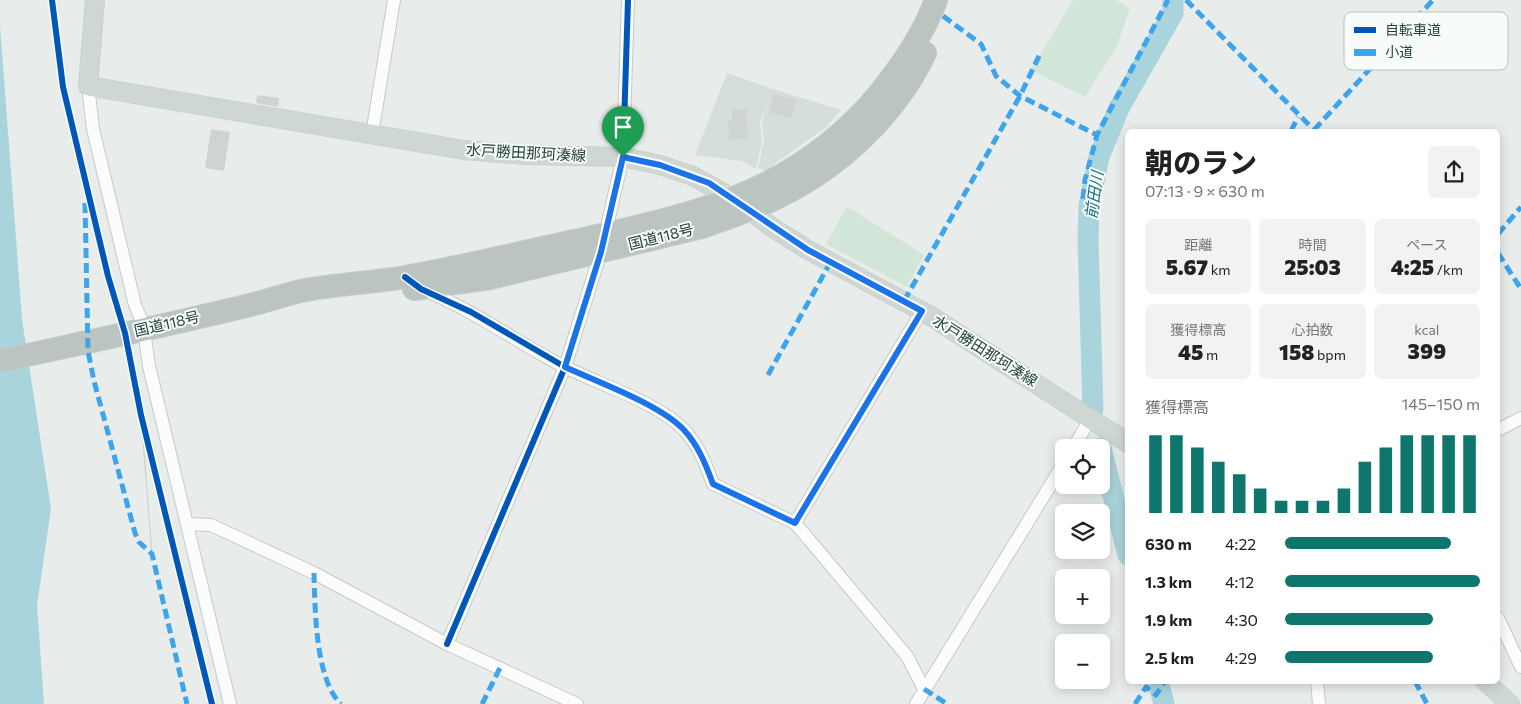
<!DOCTYPE html>
<html lang="ja">
<head>
<meta charset="utf-8">
<style>
	:root { --surface:#fff; --page:#f2f2f2; --text:#222; --muted:#767676; --accent:#0f766e }
	body { margin:0; font-family:Commissioner,"Noto Sans JP",sans-serif; background:var(--page); color:var(--text); height:100vh; display:flex; flex-direction:column; font-size:19px; white-space:nowrap }
	* { box-sizing:border-box; margin:0 }
	p { font-size:16px; color:var(--muted) }
	.icon { flex:none; width:28px; height:28px; fill:none; stroke:currentColor; stroke-width:2; stroke-linecap:round; stroke-linejoin:round }
	.map { position:relative; flex:1; overflow:hidden }
	.side { position:absolute; left:1125px; top:129px; width:375px; height:555px; display:flex; flex-direction:column; background:var(--surface); border-radius:8px; box-shadow:0 2px 12px #0003 }
	.side>* { flex:none }
	.fabs { position:absolute; left:1055px; top:439px; display:grid; gap:10px }
	.fabs a { display:grid; place-items:center; width:55px; height:55px; border-radius:8px; background:var(--surface); box-shadow:0 2px 12px #0003; font-size:25px }
	.pin { position:absolute; display:grid; place-items:center; width:42px; height:42px; color:#fff; margin:-51px -21px; border-radius:50% 50% 50% 0; rotate:-45deg; box-shadow:0 0 5px #0007 }
	.pin .icon { rotate:45deg }
	.round { display:grid; place-items:center; flex:none; width:52px; height:52px; border-radius:8px; background:var(--page) }
	.headline { display:flex; align-items:center; justify-content:space-between; height:85px; padding:0 20px }
	h1 { font-size:28px; font-weight:800; line-height:38px }
	.stats { display:grid; grid-template-columns:repeat(3,1fr); gap:8px; height:85px; padding:5px 20px }
	.stats div { display:grid; align-content:center; border-radius:8px; background:var(--page); text-align:center }
	.stats b { font-size:21px; font-weight:800 }
	.stats small { font-size:14px; font-weight:400 }
	.stats p { font-size:14px }
	.chart { height:140px; padding:10px 20px }
	.chart p { display:flex; justify-content:space-between }
	.chart svg { width:100%; height:90px; margin-top:5px; stroke:var(--accent); stroke-width:6 }
	ul { padding:0 20px; list-style:none; font-size:16px }
	li { display:grid; grid-template-columns:80px 60px 1fr; align-items:center; height:38px }
	li i { height:12px; border-radius:6px; background:var(--accent) }
	.map>svg:first-child { display:block }
	.built { fill:#d6dedb }
	.green { fill:#d1e6d8 }
	.water { fill:#a9d4db }
	.lines { fill:none; stroke-linecap:round; stroke-linejoin:round }
	.river { stroke:#a9d4db; stroke-width:21 }
	.building { fill:#cfd4d2 }
	.street-casing { stroke:#c5cac8; stroke-width:14 }
	.primary-casing { stroke:#c3ccc9; stroke-width:20 }
	.highway-casing { stroke:#c3ccc9; stroke-width:24 }
	.street { stroke:#fcfcfc; stroke-width:12 }
	.primary { stroke:#cfd7d5; stroke-width:19 }
	.highway { stroke:#bcc4c2; stroke-width:22 }
	.tram { stroke:#c9cdcc; stroke-width:1 }
	.quiet { stroke:#3ea4ec; stroke-width:5; stroke-dasharray:10 5; stroke-linecap:butt }
	.cycleway-casing { stroke:#f7fbf9; stroke-width:9 }
	.cycleway { stroke:#0057b8; stroke-width:6 }
	.route-casing { stroke:#fff; stroke-width:10 }
	.route { stroke:#1a73e8; stroke-width:6 }
	.labels { text-anchor:middle; stroke-width:4; stroke-linejoin:round; paint-order:stroke }
	.street-label { font-size:15px; fill:#24423a; stroke:#f7fbf9 }
	.water-label { font-size:16px; font-style:italic; fill:#1c6f80; stroke:#f7fbf9 }
	.key { fill:#f7fbf9; stroke:#b8c4c0; stroke-width:1 }
	.key-label { font-size:14px; fill:#24423a }
</style>
</head>
<body>
<div class="map">
<svg width="1521" height="704" viewBox="0 0 1521 704">
	<rect width="100%" height="100%" fill="#e8edeb"/>
	<!-- built -->
	<path class="built" d="M 727,73 L 773,89 L 841,110 L 825,128 L 766,170 L 758,168 L 764,141 L 762,122 L 768,102 L 760,122 L 762,142 L 756,169 L 742,161 L 695,155 Z"/>
	<!-- green -->
	<path class="green" d="M 1073,0 L 1116,0 L 1130,9 L 1117,46 L 1085,97 L 1031,70 Z
		M 847,206 L 924,255 L 907,287 L 826,244 Z"/>
	<!-- water -->
	<path class="water" d="M 0,25 L 22,319 L 51,509 L 37,605 L 44,704 L 0,704 Z"/>
	<g class="lines">
		<!-- river -->
		<path class="river" d="M 1093,409 L 1088,240 L 1089,206 L 1099,157 L 1119,108 L 1173,13 L 1173,0
			M 1101,448 L 1128,555
			M 1158,681 L 1164,704"/>
	</g>
	<!-- building -->
	<path class="building" d="M 774,94 L 797,100 L 791,118 L 769,112 Z
		M 257,95 L 279,98 L 278,107 L 256,103 Z
		M 746,109 L 748,138 L 729,140 L 728,120 L 732,120 L 732,110 Z
		M 211,129 L 230,132 L 224,171 L 205,168 Z"/>
	<g class="lines">
		<!-- street casing -->
		<g class="street-casing">
			<path id="street" d="M 88,86 L 93,129 L 135,305 L 141,319
				M 372,134 L 394,0
				M 426,291 C 475,311 518,343 565,367 C 598,384 662,404 685,431 C 699,446 706,465 713,484 L 795,523 L 922,311
				M 145,337 L 149,366 L 230,704
				M 1498,430 L 1521,418
				M 1073,448 L 1091,418
				M 795,523 L 907,656 L 924,689
				M 187,524 L 211,525 L 314,573 L 447,644 L 577,704
				M 1498,618 L 1521,667
				M 447,644 L 565,367 L 601,252 L 623,157 L 628,0
				M 1317,681 L 1319,704
				M 916,704 L 1064,463"/>
		</g>
		<!-- primary casing -->
		<g class="primary-casing">
			<path id="primary" d="M 95,0 L 88,86 L 464,150 L 527,155 L 623,157 L 660,165 L 693,176 L 734,199 L 773,228 L 808,250 L 929,315 L 1128,443
				M 1485,681 L 1510,704"/>
		</g>
		<!-- highway casing -->
		<g class="highway-casing">
			<path id="highway" d="M 414,289 L 490,278 L 702,227 C 728,218 755,209 780,196 C 840,167 896,114 925,53
				M 0,361 C 82,343 164,326 246,306 C 264,302 283,295 301,291 C 335,284 371,283 405,277 C 462,267 518,253 574,241 C 695,214 796,194 879,94 C 902,65 923,35 936,0"/>
		</g>
		<!-- street -->
		<use href="#street" class="street"/>
		<!-- primary -->
		<use href="#primary" class="primary"/>
		<!-- highway -->
		<use href="#highway" class="highway"/>
		<!-- tram -->
		<path class="tram" d="M 141,415 L 152,554"/>
		<!-- quiet -->
		<path class="quiet" d="M 1186,0 L 1315,131
			M 943,16 L 981,44 L 996,76 L 1020,96 L 1097,135 L 1168,0
			M 1314,130 L 1433,0
			M 1291,131 L 1298,117
			M 1083,199 L 1085,180 L 1097,135
			M 85,203 L 88,351 L 94,381 L 135,533 L 139,542 L 152,554 L 187,704
			M 1498,234 L 1521,207
			M 1498,253 L 1521,289
			M 904,301 L 1020,96 L 1040,54
			M 768,375 L 830,263
			M 314,573 C 315,607 315,680 341,704
			M 1415,681 L 1427,704
			M 924,689 L 947,704
			M 482,704 L 500,668
			M 1135,704 L 1146,687 L 1156,695 L 1165,681"/>
		<!-- cycleway casing -->
		<g class="cycleway-casing">
			<path id="cycleway" d="M 52,0 L 63,87 L 108,276 L 125,333 L 141,415 L 212,704
				M 405,277 L 421,289 L 471,312 L 565,367 L 666,414 L 685,430 L 705,460 L 713,484 L 795,523 L 922,311
				M 447,644 L 565,367 L 601,252 L 623,157 L 628,0"/>
		</g>
		<!-- cycleway -->
		<use href="#cycleway" class="cycleway"/>
	</g>
	<g class="lines">
		<!-- route casing -->
		<g class="route-casing">
			<path id="route" d="M 623,157 L 660,165 L 709,183 L 808,250 L 922,311 L 795,523 L 713,484 C 706,465 698,445 684,430 C 661,405 598,382 565,367 L 601,252 Z"/>
		</g>
		<!-- route -->
		<use href="#route" class="route"/>
	</g>
	<g class="labels">
		<!-- street labels -->
		<g class="street-label">
			<text transform="translate(526 153) rotate(3)" y="5">水戸勝田那珂湊線</text>
			<text transform="translate(661 237) rotate(-14)" y="5">国道118号</text>
			<text transform="translate(167 324) rotate(-13)" y="5">国道118号</text>
			<text transform="translate(985 351) rotate(32)" y="5">水戸勝田那珂湊線</text>
		</g>
		<!-- water labels -->
		<g class="water-label">
			<text transform="translate(1094 195) rotate(-82)" y="6">前田川</text>
		</g>
	</g>
	<!-- legend -->
	<rect x="1344" y="12" width="164" height="58" rx="8" class="key"/>
	<rect x="1354" y="27" width="22" height="6" fill="#0057b8"/>
	<rect x="1354" y="49" width="22" height="7" fill="#3ea4ec"/>
	<g class="key-label">
		<text x="1385" y="35">自転車道</text>
		<text x="1385" y="57">小道</text>
	</g>
</svg>
<div class="fabs">
<a><svg class="icon" aria-label="locate" viewBox="0 0 24 24"><circle cx="12" cy="12" r="6"/><path d="M12 2v4M12 18v4M2 12h4M18 12h4"/></svg></a>
<a><svg class="icon" aria-label="layers" viewBox="0 0 24 24"><path d="M12 4l9 5-9 5-9-5zM3 14l9 5 9-5"/></svg></a>
<a>+</a>
<a>−</a>
</div>
<div class="pin" style="left:623px;top:157px;background:#1e9e55"><svg class="icon" aria-label="arrive" viewBox="0 0 24 24"><path d="M6 21V4h12l-3 4 3 4H6"/></svg></div>
<section class="side">
<div class="headline"><div><h1>朝のラン</h1><p>07:13 · 9 × 630 m</p></div><a class="round"><svg class="icon" aria-label="share" viewBox="0 0 24 24"><path d="M12 15V3M7 8l5-5 5 5M5 13v7h14v-7"/></svg></a></div>
<div class="stats">
<div><p>距離</p><b>5.67<small> km</small></b></div>
<div><p>時間</p><b>25:03</b></div>
<div><p>ペース</p><b>4:25<small> /km</small></b></div>
</div>
<div class="stats">
<div><p>獲得標高</p><b>45<small> m</small></b></div>
<div><p>心拍数</p><b>158<small> bpm</small></b></div>
<div><p>kcal</p><b>399</b></div>
</div>
<div class="chart"><p><span>獲得標高</span>145–150 m</p>
<svg viewBox="0 0 160 44" preserveAspectRatio="none"><path d="M5 44V6M15 44V6M25 44V12M35 44V19M45 44V25M55 44V32M65 44V38M75 44V38M85 44V38M95 44V32M105 44V19M115 44V12M125 44V6M135 44V6M145 44V6M155 44V6"/></svg>
</div>
<ul>
<li><b>630 m</b>4:22<i style="width:85%"></i></li>
<li><b>1.3 km</b>4:12<i style="width:100%"></i></li>
<li><b>1.9 km</b>4:30<i style="width:76%"></i></li>
<li><b>2.5 km</b>4:29<i style="width:76%"></i></li>
</ul>
</section>
</div>
</body>
</html>
